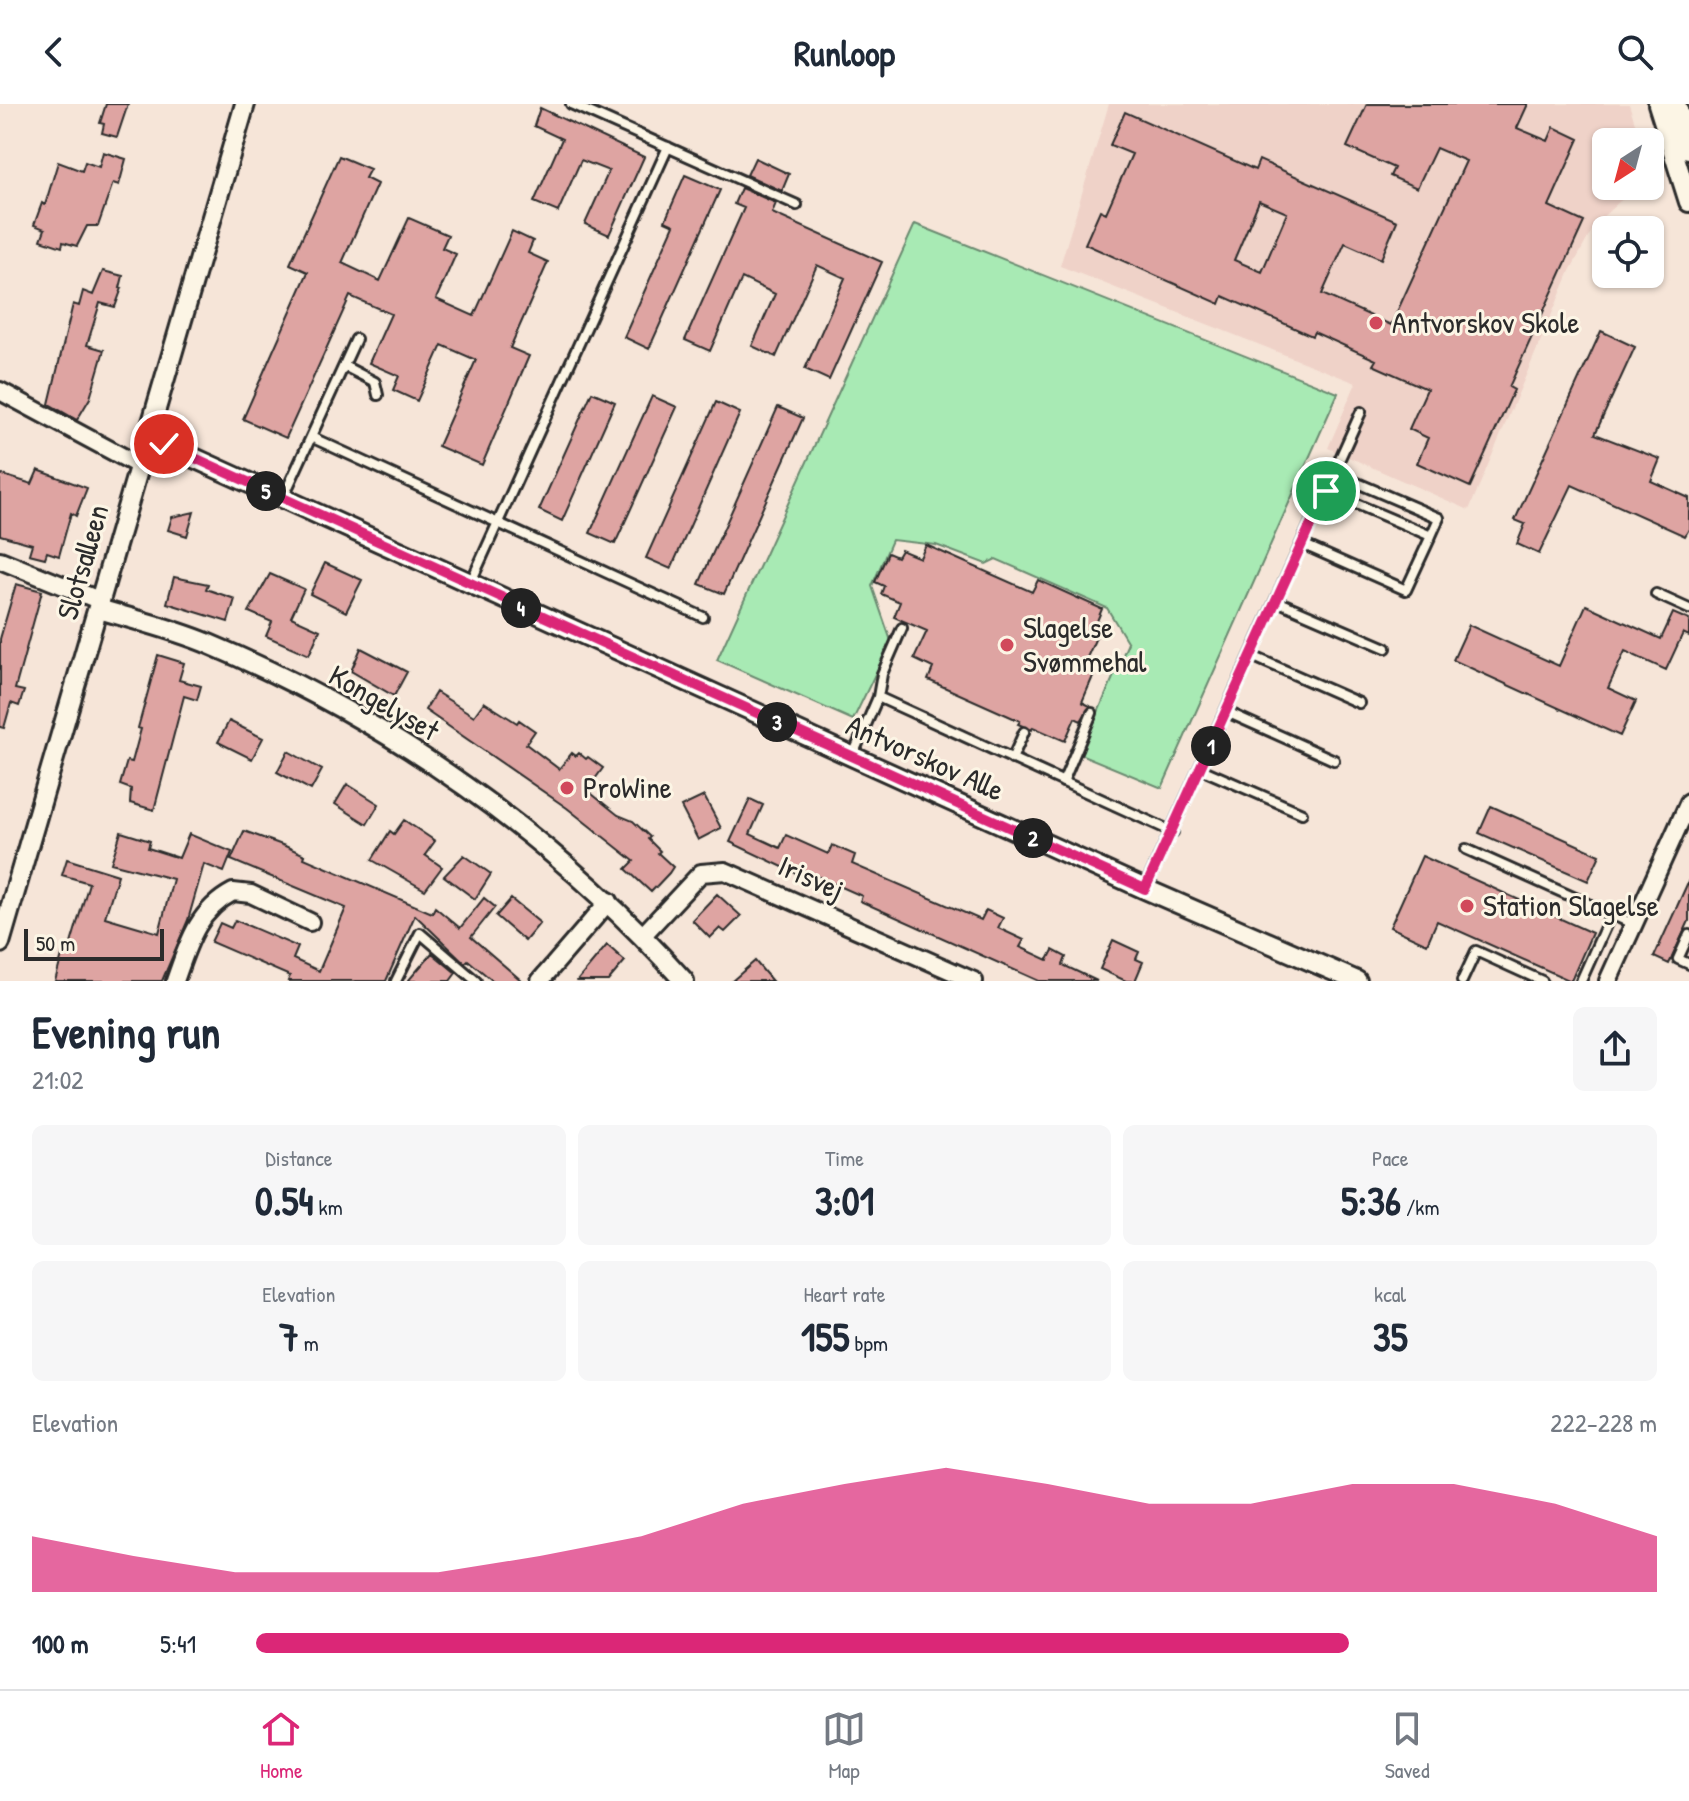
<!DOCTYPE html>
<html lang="en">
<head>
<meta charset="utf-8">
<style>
	:root { --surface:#fff; --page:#f6f6f7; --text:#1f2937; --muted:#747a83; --line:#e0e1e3; --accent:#db2777 }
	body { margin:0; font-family:"Patrick Hand",sans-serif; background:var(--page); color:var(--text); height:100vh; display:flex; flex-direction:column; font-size:30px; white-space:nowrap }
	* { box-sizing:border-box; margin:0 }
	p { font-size:26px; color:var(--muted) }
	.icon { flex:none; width:44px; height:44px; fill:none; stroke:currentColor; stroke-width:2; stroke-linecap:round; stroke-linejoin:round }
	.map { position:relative; height:877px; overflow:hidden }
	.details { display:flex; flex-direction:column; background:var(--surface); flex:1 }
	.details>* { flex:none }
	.needle { width:52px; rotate:216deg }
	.controls { position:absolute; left:1592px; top:24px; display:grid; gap:16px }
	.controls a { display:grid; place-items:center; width:72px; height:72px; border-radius:12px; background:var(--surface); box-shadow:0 2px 6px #0004; font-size:40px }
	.scale { position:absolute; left:24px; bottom:20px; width:140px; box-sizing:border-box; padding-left:8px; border:4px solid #2b2b2b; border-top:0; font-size:22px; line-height:28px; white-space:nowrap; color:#2b2b2b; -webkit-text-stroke:6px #fcf5e5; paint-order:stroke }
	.pin { position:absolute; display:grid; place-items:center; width:68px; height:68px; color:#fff; margin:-34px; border:4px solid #fff; border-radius:50%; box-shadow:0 2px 8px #0007 }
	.km { position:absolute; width:40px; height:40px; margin:-20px; border-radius:50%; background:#222; color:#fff; font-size:22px; line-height:40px; text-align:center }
	.round { display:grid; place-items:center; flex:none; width:84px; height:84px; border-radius:12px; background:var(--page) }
	.summary { display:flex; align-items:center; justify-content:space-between; height:136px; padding:0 32px }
	h1 { font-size:44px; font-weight:700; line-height:60px }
	.metrics { display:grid; grid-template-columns:repeat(3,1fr); gap:12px; height:136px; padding:8px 32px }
	.metrics div { display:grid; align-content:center; border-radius:12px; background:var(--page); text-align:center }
	.metrics b { font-size:40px; font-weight:700 }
	.metrics small { font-size:22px; font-weight:400 }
	.metrics p { font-size:22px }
	.chart { height:224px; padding:16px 32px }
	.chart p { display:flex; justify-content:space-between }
	.chart svg { width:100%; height:144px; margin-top:8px; fill:var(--accent); opacity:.7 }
	ul { padding:0 32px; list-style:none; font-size:26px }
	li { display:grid; grid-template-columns:128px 96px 1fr; align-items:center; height:60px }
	li i { height:20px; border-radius:10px; background:var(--accent) }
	header { display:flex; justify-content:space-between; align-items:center; height:104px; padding:0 32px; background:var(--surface); font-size:36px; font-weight:700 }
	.menu { display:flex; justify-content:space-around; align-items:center; height:112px; border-top:2px solid var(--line); background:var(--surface); font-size:22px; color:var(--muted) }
	.menu a { display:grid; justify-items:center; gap:4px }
	.menu .active { color:var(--accent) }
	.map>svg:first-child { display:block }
	.built { fill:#efd2c8 }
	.green { fill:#a8eab4; stroke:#6a8a70; stroke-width:2 }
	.building { fill:#dea4a2; stroke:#2b2b2b; stroke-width:2; fill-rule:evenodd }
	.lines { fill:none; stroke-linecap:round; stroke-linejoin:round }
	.service-casing { stroke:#2b2b2b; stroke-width:14 }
	.minor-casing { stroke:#2b2b2b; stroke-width:22 }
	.tertiary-casing { stroke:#2b2b2b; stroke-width:24 }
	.secondary-casing { stroke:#2b2b2b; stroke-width:28 }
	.service { stroke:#fcf5e5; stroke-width:8 }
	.minor { stroke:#fcf5e5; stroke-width:16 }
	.tertiary { stroke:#fcf5e5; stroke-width:18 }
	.secondary { stroke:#fcf5e5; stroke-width:22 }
	.route-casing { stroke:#fff; stroke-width:16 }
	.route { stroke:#db2777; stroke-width:10 }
	.poi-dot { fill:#d1495b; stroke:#fcf5e5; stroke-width:3 }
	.labels { text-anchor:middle; stroke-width:6; stroke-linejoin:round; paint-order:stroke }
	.poi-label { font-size:30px; fill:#2b2b2b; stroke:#fcf5e5; text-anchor:start }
	.street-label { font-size:30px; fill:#2b2b2b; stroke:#fcf5e5 }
</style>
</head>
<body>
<header><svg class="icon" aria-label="back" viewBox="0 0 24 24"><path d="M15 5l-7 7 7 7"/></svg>Runloop<svg class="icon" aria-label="search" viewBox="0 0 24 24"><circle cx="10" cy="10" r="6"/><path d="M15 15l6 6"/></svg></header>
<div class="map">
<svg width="1689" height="877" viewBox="0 0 1689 877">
	<rect width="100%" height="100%" fill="#f6e5d8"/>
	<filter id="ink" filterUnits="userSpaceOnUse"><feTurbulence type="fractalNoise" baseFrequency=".0125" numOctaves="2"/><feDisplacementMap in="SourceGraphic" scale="16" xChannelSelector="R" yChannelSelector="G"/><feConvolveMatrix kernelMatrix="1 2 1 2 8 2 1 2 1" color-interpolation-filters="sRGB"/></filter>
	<g filter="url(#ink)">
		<!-- built -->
		<path class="built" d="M 1109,0 L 1629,0 L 1641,38 L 1606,38 L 1606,82 L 1646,82 L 1620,97 L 1596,119 L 1570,167 L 1469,406 L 1328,344 L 1356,279 L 1060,162 Z"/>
		<!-- green -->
		<path class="green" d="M 915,120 L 1338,289 L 1162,684 L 1080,650 L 1128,539 L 1107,504 L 996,455 L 986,460 L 936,441 L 892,436 L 872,482 L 891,537 L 853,616 L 717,556 Z"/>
		<!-- building -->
		<path class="building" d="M 106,0 L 128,0 L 117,33 L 102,29 L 104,20 L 100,19 Z
			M 1367,0 L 1528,0 L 1517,24 L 1548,37 L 1554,23 L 1579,35 L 1549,102 L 1584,118 L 1509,283 L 1514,286 L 1470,383 L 1417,359 L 1428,334 L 1409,325 L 1427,285 L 1373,261 L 1376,256 L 1314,228 L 1312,232 L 1223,192 L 1220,200 L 1085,140 L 1100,106 L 1106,109 L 1132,50 L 1110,41 L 1125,8 L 1255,66 L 1259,56 L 1397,117 L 1381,155 L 1345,139 L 1322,190 L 1391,221 L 1466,57 L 1436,44 L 1417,84 L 1390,72 L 1394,64 L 1347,43 ZM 1259,97 L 1287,109 L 1262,168 L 1234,156 Z
			M 540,4 L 644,53 L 609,131 L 585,120 L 609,67 L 581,56 L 558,108 L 534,98 L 562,35 L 534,22 Z
			M 103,48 L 126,55 L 119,81 L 113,79 L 98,122 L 87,122 L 77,142 L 63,138 L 62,143 L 41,136 L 45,125 L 34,121 L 42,99 L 45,101 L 58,58 L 82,67 L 85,58 L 99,63 Z
			M 339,52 L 370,65 L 365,74 L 377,80 L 342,159 L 380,177 L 409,114 L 448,131 L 442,144 L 456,150 L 436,195 L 474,212 L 512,127 L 533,137 L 528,149 L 548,158 L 510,244 L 529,252 L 482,361 L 438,342 L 476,256 L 442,241 L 417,297 L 393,286 L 399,272 L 369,259 L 391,210 L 350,192 L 286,334 L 243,315 L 308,168 L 290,160 Z
			M 755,54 L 789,70 L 782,87 L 747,71 Z
			M 685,71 L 720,86 L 649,245 L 624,233 L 674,121 L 665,117 Z
			M 741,84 L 776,99 L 772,109 L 882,158 L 829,276 L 805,265 L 845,174 L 817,161 L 776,253 L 752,242 L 775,190 L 742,174 L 710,247 L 685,236 L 744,104 L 734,100 Z
			M 103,167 L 123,172 L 120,184 L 122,184 L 115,203 L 100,199 L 87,241 L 104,246 L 90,294 L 77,316 L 49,300 L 73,200 L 79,202 L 83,187 L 93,191 Z
			M 1601,227 L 1635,243 L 1595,330 L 1660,355 L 1651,377 L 1689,394 L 1689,425 L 1685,432 L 1572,381 L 1539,450 L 1517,440 L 1525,420 L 1515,416 Z
			M 592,288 L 615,298 L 562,417 L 539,406 Z
			M 652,292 L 677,303 L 615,440 L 590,429 Z
			M 716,298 L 740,309 L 671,465 L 646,454 Z
			M 778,303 L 803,314 L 724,490 L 699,480 Z
			M 38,366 L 87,384 L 76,412 L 71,409 L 59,452 L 47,448 L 45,454 L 29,450 L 32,440 L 0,431 L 0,370 L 32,380 Z
			M 194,408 L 187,432 L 168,426 L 172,413 Z
			M 926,441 L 1032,488 L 1038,476 L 1102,505 L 1097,517 L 1102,520 L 1085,558 L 1097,563 L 1082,598 L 1090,602 L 1081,617 L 1075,614 L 1065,637 L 1033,623 L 1032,626 L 1018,620 L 1020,617 L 928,576 L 933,564 L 914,555 L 927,527 L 894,513 L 900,498 L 881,490 L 884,482 L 875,478 L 888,449 L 897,453 L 901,446 L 920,454 Z
			M 325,459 L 362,476 L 346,508 L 310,490 Z
			M 270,470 L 304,485 L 291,513 L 320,526 L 309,551 L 266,532 L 272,518 L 249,508 Z
			M 174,473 L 208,480 L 206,485 L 235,495 L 228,518 L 167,499 Z
			M 16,480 L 42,487 L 15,585 L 24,587 L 19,602 L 11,599 L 4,624 L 0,623 L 0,535 Z
			M 1586,501 L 1661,535 L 1673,509 L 1689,516 L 1689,532 L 1683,529 L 1666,566 L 1625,547 L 1608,584 L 1636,597 L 1620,632 L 1453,556 L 1469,521 L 1559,562 Z
			M 361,544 L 407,568 L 394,592 L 351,567 Z
			M 158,551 L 184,559 L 179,576 L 201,582 L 197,596 L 184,592 L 154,706 L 130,699 L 131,685 L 120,681 L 127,657 L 132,658 L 141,625 L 138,624 Z
			M 436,588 L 474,612 L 484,598 L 517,619 L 519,616 L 535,627 L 526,640 L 559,665 L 572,649 L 576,652 L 579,649 L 586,655 L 588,653 L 603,664 L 587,686 L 618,711 L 633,717 L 650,733 L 648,735 L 660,747 L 658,749 L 673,763 L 669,769 L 651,788 L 626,765 L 634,757 L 567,704 L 425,606 Z
			M 229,617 L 263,634 L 252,655 L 218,638 Z
			M 288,647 L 322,666 L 311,686 L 277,668 Z
			M 347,680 L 379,700 L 367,720 L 335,700 Z
			M 704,692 L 721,724 L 698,736 L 681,703 Z
			M 750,695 L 763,701 L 750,730 L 780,744 L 786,731 L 828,750 L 832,741 L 855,751 L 852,760 L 981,816 L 986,806 L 1003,814 L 998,824 L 1024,836 L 1020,843 L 1048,856 L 1053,846 L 1066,853 L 1063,861 L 1097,877 L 1039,877 L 860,797 L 862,792 L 806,767 L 804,773 L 730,738 Z
			M 1491,702 L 1600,751 L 1588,777 L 1479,729 Z
			M 404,716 L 435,737 L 425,751 L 442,763 L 425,786 L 372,756 L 390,727 L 394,730 Z
			M 244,727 L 285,742 L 305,751 L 304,754 L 432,809 L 435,803 L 460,824 L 484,794 L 495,803 L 471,833 L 522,877 L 493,877 L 468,856 L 465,859 L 415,811 L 386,877 L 288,877 L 290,872 L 211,838 L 220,819 L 231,824 L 235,816 L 298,843 L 293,855 L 319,867 L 346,804 L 231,756 Z
			M 121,728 L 150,737 L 148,744 L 179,754 L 189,730 L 232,748 L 224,768 L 204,760 L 188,816 L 162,877 L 55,877 L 65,841 L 70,843 L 89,779 L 62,771 L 67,755 L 118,771 L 105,813 L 159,829 L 173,775 L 111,759 Z
			M 464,751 L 491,770 L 475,795 L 444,772 Z
			M 1422,752 L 1592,829 L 1571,877 L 1437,817 L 1427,840 L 1390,823 Z
			M 1689,776 L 1689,817 L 1669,860 L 1654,853 Z
			M 717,790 L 741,812 L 725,828 L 720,824 L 710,834 L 692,816 Z
			M 511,795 L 540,819 L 525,837 L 496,812 Z
			M 1113,836 L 1139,848 L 1136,855 L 1143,858 L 1135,877 L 1126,877 L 1100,865 Z
			M 607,841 L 625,857 L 613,871 L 608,877 L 577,877 Z
			M 432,849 L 456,869 L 450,877 L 408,877 Z
			M 755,857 L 772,877 L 732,877 Z"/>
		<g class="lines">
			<!-- service casing -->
			<g class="service-casing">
				<path id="service" d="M 571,0 L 797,101
					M 344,262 L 375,278 L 378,291
					M 311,333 L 703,513
					M 1326,387 L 1431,432 L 1439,414 L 1334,369
					M 283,394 L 356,235
					M 1302,440 L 1406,486 L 1431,432
					M 470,480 L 668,43
					M 1656,490 L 1689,505
					M 1277,497 L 1386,544
					M 1252,552 L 1359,599
					M 878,593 L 882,570 L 902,524
					M 1227,608 L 1334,656
					M 853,651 L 878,593 L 1173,728
					M 1012,655 L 1024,628
					M 1201,665 L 1302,709
					M 1063,678 L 1092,609
					M 1466,745 L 1633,820
					M 1145,784 L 1361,308
					M 1689,831 L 1678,855 L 1689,860
					M 396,877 L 420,829 L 476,877
					M 1462,877 L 1476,847 L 1542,877
					M 1581,877 L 1611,810"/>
			</g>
			<!-- minor casing -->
			<g class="minor-casing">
				<path id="minor" d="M 0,287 L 140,362
					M 0,456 L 101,497
					M 643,831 L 701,769 L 725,767 L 974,877
					M 175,877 C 188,840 197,807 233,788 L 251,790 L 310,818
					M 540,877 L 609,797
					M 1608,877 L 1689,698"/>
			</g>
			<!-- tertiary casing -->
			<g class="tertiary-casing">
				<path id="tertiary" d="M 1658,0 L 1689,98
					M 150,334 L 1145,785 L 1357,877
					M 99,505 C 135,516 174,525 209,540 C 390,616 553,731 684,877
					M 0,839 L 245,0"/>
			</g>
			<!-- secondary casing -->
			<g class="secondary-casing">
				<path id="secondary" d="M 1674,0 L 1689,43"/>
			</g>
			<!-- service -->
			<use href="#service" class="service"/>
			<!-- minor -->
			<use href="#minor" class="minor"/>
			<!-- tertiary -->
			<use href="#tertiary" class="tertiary"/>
			<!-- secondary -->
			<use href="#secondary" class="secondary"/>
		</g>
	</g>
	<g class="lines" filter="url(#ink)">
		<!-- route casing -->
		<g class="route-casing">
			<path id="route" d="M 164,340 L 1145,785 L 1326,387"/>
		</g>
		<!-- route -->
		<use href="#route" class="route"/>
	</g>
	<!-- markers -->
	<g class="poi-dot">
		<circle cx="1376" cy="219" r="8"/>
		<circle cx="1007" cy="541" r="8"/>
		<circle cx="567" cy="684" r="8"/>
		<circle cx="1467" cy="802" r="8"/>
	</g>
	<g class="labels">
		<!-- poi labels -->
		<g class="poi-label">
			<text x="1392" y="229">Antvorskov Skole</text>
			<text x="1023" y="534">Slagelse<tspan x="1023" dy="34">Svømmehal</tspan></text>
			<text x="583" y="694">ProWine</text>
			<text x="1483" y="812">Station Slagelse</text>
		</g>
		<!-- street labels -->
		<g class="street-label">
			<text transform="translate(83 458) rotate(-74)" y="10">Slotsalleen</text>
			<text transform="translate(384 599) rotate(30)" y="10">Kongelyset</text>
			<text transform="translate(925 654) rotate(24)" y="10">Antvorskov Alle</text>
			<text transform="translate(811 774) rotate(24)" y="10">Irisvej</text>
		</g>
	</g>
</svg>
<div class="controls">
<a><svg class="needle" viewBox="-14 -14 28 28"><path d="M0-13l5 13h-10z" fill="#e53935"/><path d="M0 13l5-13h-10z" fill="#747a83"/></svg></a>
<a><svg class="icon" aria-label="locate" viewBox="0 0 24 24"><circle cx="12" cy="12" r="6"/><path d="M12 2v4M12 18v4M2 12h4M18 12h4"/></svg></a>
</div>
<div class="scale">50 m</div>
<div class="pin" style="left:1326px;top:387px;background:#1e9e55"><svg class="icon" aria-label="arrive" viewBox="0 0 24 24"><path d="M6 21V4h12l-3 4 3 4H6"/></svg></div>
<div class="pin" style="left:164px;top:340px;background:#d93025"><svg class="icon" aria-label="check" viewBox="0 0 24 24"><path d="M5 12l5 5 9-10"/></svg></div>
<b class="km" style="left:1211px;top:642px">1</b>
<b class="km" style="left:1033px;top:734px">2</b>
<b class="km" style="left:777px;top:618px">3</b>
<b class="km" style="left:521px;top:504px">4</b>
<b class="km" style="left:266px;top:387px">5</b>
</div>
<section class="details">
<div class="summary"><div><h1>Evening run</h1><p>21:02</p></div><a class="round"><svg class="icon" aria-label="share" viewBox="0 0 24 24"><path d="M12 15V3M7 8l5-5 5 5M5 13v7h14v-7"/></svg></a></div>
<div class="metrics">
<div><p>Distance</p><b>0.54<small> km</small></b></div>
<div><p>Time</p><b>3:01</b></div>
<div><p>Pace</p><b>5:36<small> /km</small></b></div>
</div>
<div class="metrics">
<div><p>Elevation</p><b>7<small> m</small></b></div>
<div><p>Heart rate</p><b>155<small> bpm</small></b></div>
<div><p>kcal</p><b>35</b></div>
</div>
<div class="chart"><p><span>Elevation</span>222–228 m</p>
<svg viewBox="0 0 160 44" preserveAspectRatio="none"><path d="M0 44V27L10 33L20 38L30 38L40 38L50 33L60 27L70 17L80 11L90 6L100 11L110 17L120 17L130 11L140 11L150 17L160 27V44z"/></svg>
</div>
<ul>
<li><b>100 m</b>5:41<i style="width:78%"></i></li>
</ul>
</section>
<nav class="menu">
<a class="active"><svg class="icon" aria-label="home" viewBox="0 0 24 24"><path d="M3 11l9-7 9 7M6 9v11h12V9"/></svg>Home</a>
<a><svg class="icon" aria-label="map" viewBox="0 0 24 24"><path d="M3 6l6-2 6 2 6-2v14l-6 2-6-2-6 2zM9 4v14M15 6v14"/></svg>Map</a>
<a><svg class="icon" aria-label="saved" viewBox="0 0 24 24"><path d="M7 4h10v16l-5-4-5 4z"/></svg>Saved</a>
</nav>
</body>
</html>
